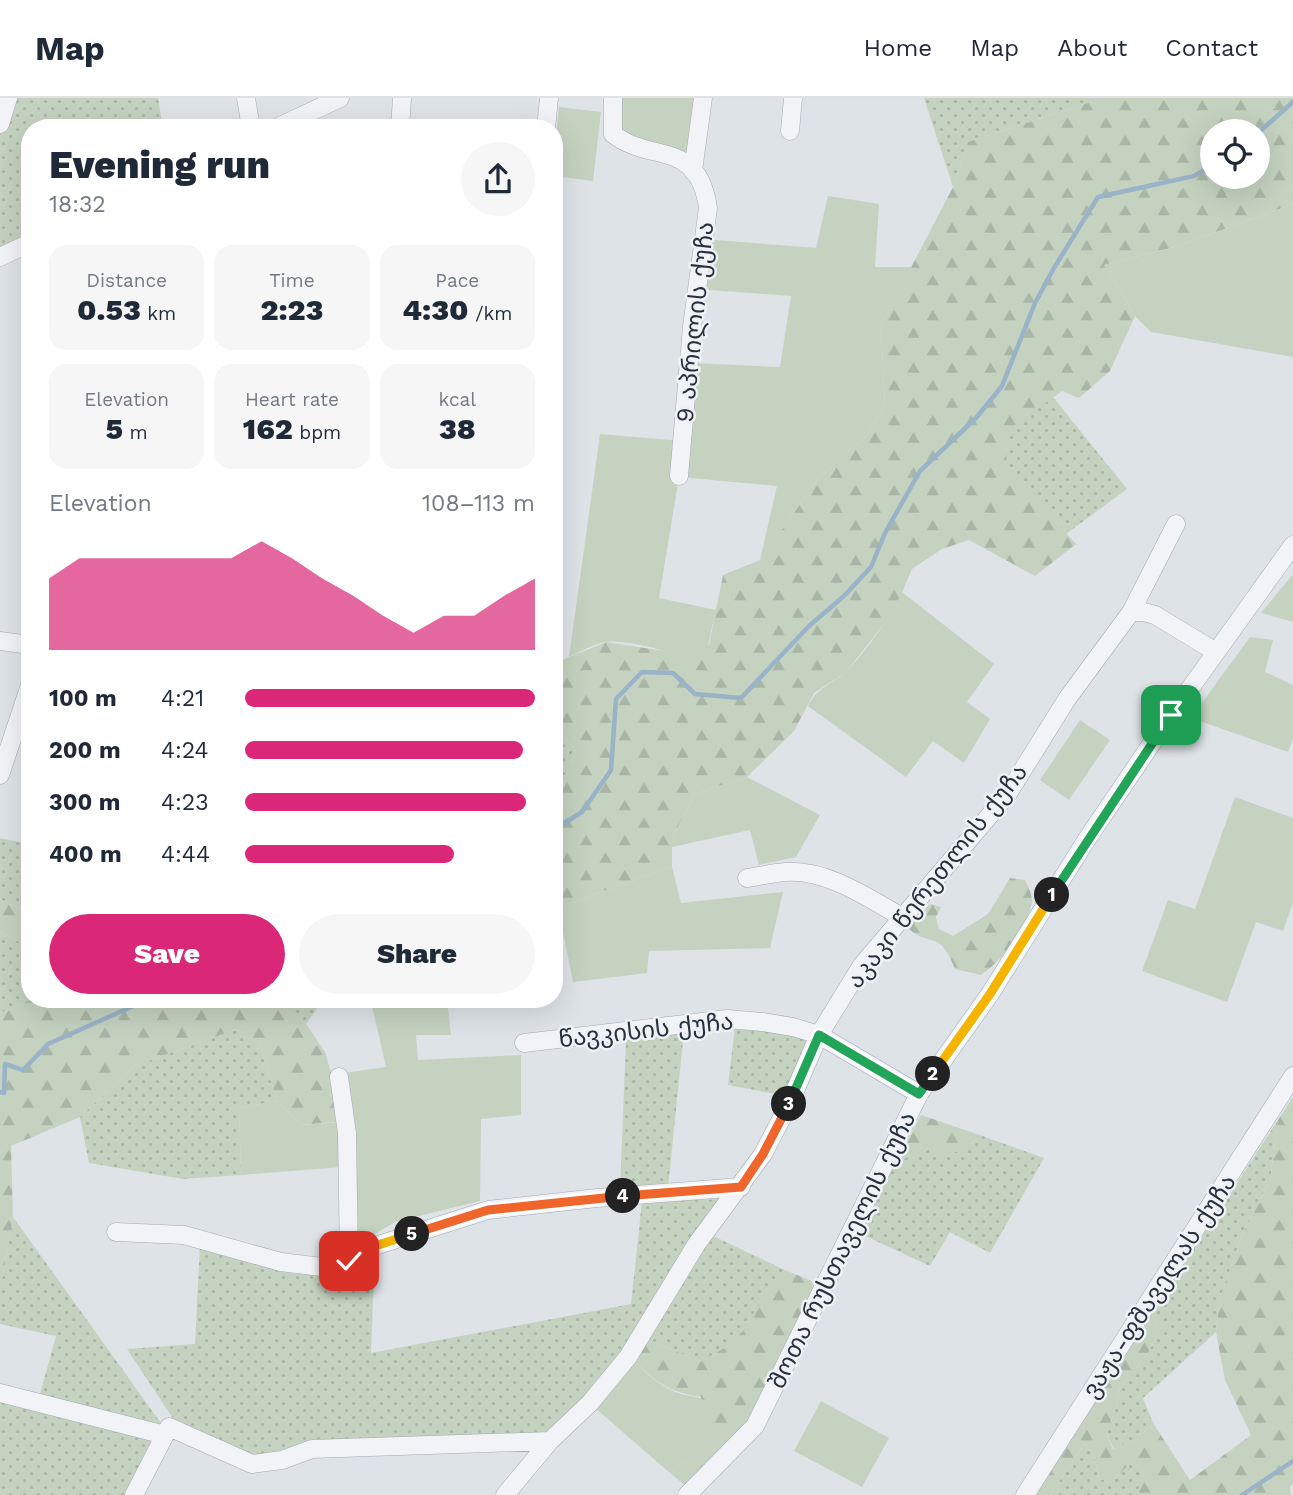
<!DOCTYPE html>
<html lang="en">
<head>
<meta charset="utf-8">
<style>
	:root { --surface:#fff; --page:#f6f6f7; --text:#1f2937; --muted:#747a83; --line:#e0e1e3; --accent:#db2777 }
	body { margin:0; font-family:"Work Sans","Noto Sans Georgian",sans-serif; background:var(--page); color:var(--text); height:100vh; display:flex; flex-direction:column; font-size:26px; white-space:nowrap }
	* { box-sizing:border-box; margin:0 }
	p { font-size:23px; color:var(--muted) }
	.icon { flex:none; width:38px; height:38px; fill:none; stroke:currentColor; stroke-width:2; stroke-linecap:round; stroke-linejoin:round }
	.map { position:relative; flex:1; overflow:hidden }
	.side { position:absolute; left:21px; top:21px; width:542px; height:889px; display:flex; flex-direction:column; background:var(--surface); border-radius:28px; box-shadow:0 7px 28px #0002 }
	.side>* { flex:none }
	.tools { position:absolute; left:1200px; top:21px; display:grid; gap:14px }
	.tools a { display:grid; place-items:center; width:70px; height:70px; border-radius:50%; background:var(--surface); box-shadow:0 7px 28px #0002; font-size:35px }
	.pin { position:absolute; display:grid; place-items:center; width:60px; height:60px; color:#fff; margin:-30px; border-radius:14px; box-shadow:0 4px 10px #0006 }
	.km { position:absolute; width:35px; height:35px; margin:-18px; border-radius:50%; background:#222; color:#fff; font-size:19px; line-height:35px; text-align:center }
	.round { display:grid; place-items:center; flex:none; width:74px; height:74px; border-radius:37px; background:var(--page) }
	.headline { display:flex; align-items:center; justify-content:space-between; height:119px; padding:0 28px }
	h1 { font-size:38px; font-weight:800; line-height:52px }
	.metrics { display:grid; grid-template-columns:repeat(3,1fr); gap:10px; height:119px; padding:7px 28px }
	.metrics div { display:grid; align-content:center; border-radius:18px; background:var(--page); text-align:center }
	.metrics b { font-size:30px; font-weight:800 }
	.metrics small { font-size:19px; font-weight:400 }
	.metrics p { font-size:19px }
	.chart { height:196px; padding:14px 28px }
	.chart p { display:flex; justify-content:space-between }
	.chart svg { width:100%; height:126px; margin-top:7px; fill:var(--accent); opacity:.7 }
	.primary-button { display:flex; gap:14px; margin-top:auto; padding:14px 28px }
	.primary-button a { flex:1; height:80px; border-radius:42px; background:var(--accent); color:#fff; font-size:28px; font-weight:800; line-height:80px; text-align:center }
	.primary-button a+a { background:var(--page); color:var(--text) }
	ul { padding:0 28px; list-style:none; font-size:23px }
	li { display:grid; grid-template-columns:112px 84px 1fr; align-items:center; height:52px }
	li i { height:18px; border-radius:9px; background:var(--accent) }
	header { display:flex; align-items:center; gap:42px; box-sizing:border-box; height:98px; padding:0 35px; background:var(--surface); border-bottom:2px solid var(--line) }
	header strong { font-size:33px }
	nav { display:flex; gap:38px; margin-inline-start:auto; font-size:24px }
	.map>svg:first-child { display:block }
	.grass { fill:url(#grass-dots) }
	.forest { fill:url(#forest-firs); fill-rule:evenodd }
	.garden { fill:#c5d2c0 }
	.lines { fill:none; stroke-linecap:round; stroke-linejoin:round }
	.stream { stroke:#99b3c8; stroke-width:4.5 }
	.minor-casing { stroke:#a4aab2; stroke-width:19 }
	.minor { stroke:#f1f3f6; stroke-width:18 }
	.split-1-casing { stroke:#fff; stroke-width:14 }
	.split-2-casing { stroke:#fff; stroke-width:14 }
	.split-3-casing { stroke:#fff; stroke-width:14 }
	.split-4-casing { stroke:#fff; stroke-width:14 }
	.split-5-casing { stroke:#fff; stroke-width:14 }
	.split-6-casing { stroke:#fff; stroke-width:14 }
	.split-1 { stroke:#22a559; stroke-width:9 }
	.split-2 { stroke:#f5b400; stroke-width:9 }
	.split-3 { stroke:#22a559; stroke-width:9 }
	.split-4 { stroke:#f0652b; stroke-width:9 }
	.split-5 { stroke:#f0652b; stroke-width:9 }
	.split-6 { stroke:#f5b400; stroke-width:9 }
	.labels { text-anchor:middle; stroke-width:5; stroke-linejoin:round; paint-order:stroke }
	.street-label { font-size:24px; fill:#28323f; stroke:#eef2f6 }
</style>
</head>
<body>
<header>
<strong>Map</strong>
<nav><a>Home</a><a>Map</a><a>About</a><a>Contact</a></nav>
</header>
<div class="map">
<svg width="1293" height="1397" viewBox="0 0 1293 1397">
	<defs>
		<pattern id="grass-dots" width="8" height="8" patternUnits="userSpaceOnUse" patternTransform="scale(1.75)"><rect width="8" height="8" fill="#c5d2c0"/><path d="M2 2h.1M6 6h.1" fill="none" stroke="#a9b5a6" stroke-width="1.8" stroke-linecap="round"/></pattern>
		<pattern id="forest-firs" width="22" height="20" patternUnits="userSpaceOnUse" patternTransform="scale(1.75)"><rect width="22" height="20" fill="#c5d2c0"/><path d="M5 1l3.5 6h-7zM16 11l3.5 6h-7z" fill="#a9b5a6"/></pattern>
	</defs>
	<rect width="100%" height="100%" fill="#dee3e8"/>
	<!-- grass -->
	<path class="grass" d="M 0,0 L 158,0 L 163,30 L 30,30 L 30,137 L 0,150 Z
		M 924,0 L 1103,0 L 968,44 L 953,89 Z
		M 1053,299 L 1127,391 L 1066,436 L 1004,368 L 1011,330 Z
		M 555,628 L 576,653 L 562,687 L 555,692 Z
		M 0,740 L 30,746 L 30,815 L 0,801 Z
		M 0,834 L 30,849 L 30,901 L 32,901 L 7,913 L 0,914 Z
		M 271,901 L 308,901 L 318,909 L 306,926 Z
		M 735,929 L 777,933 L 811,941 L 786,998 L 728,987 Z
		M 237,931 L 260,946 L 277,1003 L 239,1010 L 241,1077 L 183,1081 L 89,1065 L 80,1019 L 134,968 Z
		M 684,933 L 668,1090 L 620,1093 L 626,941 Z
		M 1278,1022 L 1270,1082 L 1241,1139 L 1220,1201 L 1216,1234 L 1143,1300 L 1153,1325 L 1137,1341 L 1114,1351 L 1106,1336 L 1117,1307 L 1120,1290 L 1148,1255 L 1161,1230 L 1151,1217 Z
		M 980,1037 L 1044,1060 L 990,1155 L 950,1134 L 930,1168 L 861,1136 L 898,1060 L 914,1060 L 930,1050 L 971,1047 Z
		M 726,1101 L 592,1295 L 547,1336 L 250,1360 L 174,1322 L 127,1251 L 195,1246 L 200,1146 L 226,1156 L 294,1176 L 338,1177 L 375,1154 L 371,1255 L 631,1206 L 642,1103 Z
		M 13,1119 L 163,1328 L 161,1331 L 40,1296 L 56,1238 L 0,1226 L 0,1182 L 2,1181 Z
		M 713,1138 L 785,1172 L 766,1190 L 753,1224 L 729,1247 L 701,1264 L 649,1242 L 701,1154 Z
		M 0,1301 L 156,1340 L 127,1397 L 0,1397 Z
		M 1085,1345 L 1094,1359 L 1100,1381 L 1111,1384 L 1130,1366 L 1144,1372 L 1138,1397 L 1050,1397 Z"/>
	<!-- forest -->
	<path class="forest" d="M 1103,0 L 1293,0 L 1293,106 L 1178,148 L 1104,167 L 1135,218 L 1110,273 L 1079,300 L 1062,293 L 1011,331 L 1005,368 L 1076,446 L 1035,478 L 969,442 L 942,451 L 912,471 L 894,513 L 846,574 L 814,595 L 794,633 L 747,679 L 695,696 L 672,740 L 672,769 L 555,810 L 555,692 L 562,687 L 576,653 L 555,628 L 555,565 L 606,544 L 671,554 L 709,547 L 723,477 L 760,462 L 818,381 L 866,338 L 885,309 L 881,227 L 953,89 L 968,44 ZM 1213,33 L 1258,33 L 1258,79 L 1213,79 Z
		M 1010,780 L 1025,782 C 1028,788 1032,797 1032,803 C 1028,831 1003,862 981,877 L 955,871 C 939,829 930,851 908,830 L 918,816 L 931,806 L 941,809 L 936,819 L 939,831 L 953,838 L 988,816 Z
		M 0,801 L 30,815 L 30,849 L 0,834 Z
		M 32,901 L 271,901 L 306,926 L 325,954 L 345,1023 L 301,1027 L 277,1003 L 260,946 L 237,931 L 134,968 L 80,1019 L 11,1048 L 13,1119 L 2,1181 L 0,1182 L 0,914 L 7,913 Z
		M 308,901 L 407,901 L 388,908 L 318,909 Z
		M 1293,999 L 1293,1386 L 1290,1389 L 1291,1397 L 1138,1397 L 1144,1372 L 1130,1366 L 1111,1384 L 1100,1381 L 1094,1359 L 1085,1345 L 1050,1397 L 1034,1397 L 1151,1217 L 1161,1230 L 1148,1255 L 1120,1290 L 1117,1307 L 1106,1336 L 1113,1351 L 1137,1341 L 1153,1325 L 1190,1382 L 1251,1337 L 1225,1282 L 1216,1234 L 1220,1201 L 1241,1139 L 1270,1082 L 1278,1022 Z
		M 921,1017 L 980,1037 L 971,1047 L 947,1058 L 930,1050 L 914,1060 L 898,1060 Z
		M 785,1172 L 817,1185 L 749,1327 L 687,1389 L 670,1375 L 700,1353 L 701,1299 C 669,1294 656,1285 634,1262 L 649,1242 L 701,1264 L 729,1247 L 752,1224 L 766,1189 Z"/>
	<!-- garden -->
	<path class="garden" d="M 613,0 L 703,0 L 693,73 L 612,28 Z
		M 559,9 L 601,14 L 593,83 L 555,78 L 555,45 Z
		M 828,98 L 879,106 L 875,169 L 912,169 L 881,227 L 885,309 L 866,338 L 818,381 L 760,462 L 777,388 L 679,379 L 659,500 L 716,512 L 708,547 L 692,562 C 672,554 625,541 605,544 C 593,546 580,554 569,559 L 600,336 L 682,343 L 689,265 L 780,269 L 791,198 L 696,191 L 703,141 L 816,150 Z
		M 1293,106 L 1293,259 L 1151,234 L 1135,218 L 1104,167 L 1178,148 Z
		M 1293,476 L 1293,524 L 1261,515 Z
		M 902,494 L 994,566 L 967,604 L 990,621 L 964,665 L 933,643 L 906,679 L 808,608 C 816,591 830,587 844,575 C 861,561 893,515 902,494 Z
		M 1250,539 L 1273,542 L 1265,574 L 1293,587 L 1293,641 L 1288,654 L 1191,620 Z
		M 1080,622 L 1110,642 L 1069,702 L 1040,682 Z
		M 747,679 L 820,717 L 796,759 L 759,767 L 750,732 L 672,749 L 672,740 L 695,696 Z
		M 1235,699 L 1293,720 L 1293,805 L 1283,833 L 1256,824 L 1227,904 L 1142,873 L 1168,802 L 1195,811 Z
		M 672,769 L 681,805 L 783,794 L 770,850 L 649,853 L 647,875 L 573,884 L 558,809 Z
		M 407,901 L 447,901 L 451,937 L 416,937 L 418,962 L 521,957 L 521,1017 L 481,1021 L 480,1103 L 395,1124 L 358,1146 L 354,1030 L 344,975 L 386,969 L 372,908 L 388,908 Z
		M 277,1003 L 301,1027 L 339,1024 L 342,1069 L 241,1077 L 239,1010 Z
		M 634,1262 C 646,1275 658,1287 675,1294 C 691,1300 697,1296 713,1307 L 715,1334 L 700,1353 L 670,1375 L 595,1310 Z
		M 821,1303 L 889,1340 L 862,1389 L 794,1353 Z"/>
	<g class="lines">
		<!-- stream -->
		<path class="stream" d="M 1258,35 L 1293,4
			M 555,731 L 582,714 L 611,672 L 616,601 L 642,574 L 673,575 L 695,596 L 741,600 L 809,528 L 844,498 L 871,469 L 885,435 L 920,373 L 976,320 L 1002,288 L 1035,205 L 1054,170 L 1098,99 L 1194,78 L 1213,67
			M 0,994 L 4,995 L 5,966 L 23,972 L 48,946 L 149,901
			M 1242,1397 L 1293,1363"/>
		<!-- minor casing -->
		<g class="minor-casing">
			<path id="minor" d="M 246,0 L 251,30
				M 613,0 L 613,36 C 651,66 698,40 708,110 L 692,229 L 679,378
				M 0,26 L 8,0
				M 276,30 L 340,0
				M 400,30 L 402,0
				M 546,30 L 549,0
				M 790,33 L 793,0
				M 693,73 L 703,0
				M 0,159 L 30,145
				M 1131,514 L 1144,514 L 1155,517 L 1216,554
				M 0,543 L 30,547
				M 0,677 L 30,587
				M 747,780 C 760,778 773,775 785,774 C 827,771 868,800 902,819
				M 524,945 L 727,921 L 762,924 L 793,929 L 819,937 L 919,996
				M 339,979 L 347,1035 L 349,1163
				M 116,1134 L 184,1137 L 281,1164 L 337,1171 L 375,1148 L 488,1112 L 597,1100 L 741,1089
				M 0,1295 L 165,1337
				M 134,1397 L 169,1329 L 252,1366 L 282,1362 L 312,1351 L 550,1343
				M 505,1397 L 550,1343 L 590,1305 L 628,1259 L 696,1147 L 763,1056 L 791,1002 L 819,937 L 862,867 L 1007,697 L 1067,601 L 1131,514 L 1176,426
				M 687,1397 L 755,1328 L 919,996 L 990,896 L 1087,741 L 1171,617 L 1293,447
				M 1025,1397 L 1293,978"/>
		</g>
		<!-- minor -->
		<use href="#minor" class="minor"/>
	</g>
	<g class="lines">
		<!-- split-1 casing -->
		<g class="split-1-casing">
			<path id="split-1" d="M 1052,797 L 1171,617"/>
		</g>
		<!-- split-2 casing -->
		<g class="split-2-casing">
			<path id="split-2" d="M 933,976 L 990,896 L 1052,797"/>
		</g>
		<!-- split-3 casing -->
		<g class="split-3-casing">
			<path id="split-3" d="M 789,1006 L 819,937 L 919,996 L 933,976"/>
		</g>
		<!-- split-4 casing -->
		<g class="split-4-casing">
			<path id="split-4" d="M 623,1098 L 741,1089 L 763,1056 L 789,1006"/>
		</g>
		<!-- split-5 casing -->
		<g class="split-5-casing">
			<path id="split-5" d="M 412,1136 L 488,1112 L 623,1098"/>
		</g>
		<!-- split-6 casing -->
		<g class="split-6-casing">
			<path id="split-6" d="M 349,1163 L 375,1148 L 412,1136"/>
		</g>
		<!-- split-1 -->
		<use href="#split-1" class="split-1"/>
		<!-- split-2 -->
		<use href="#split-2" class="split-2"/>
		<!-- split-3 -->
		<use href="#split-3" class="split-3"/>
		<!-- split-4 -->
		<use href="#split-4" class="split-4"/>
		<!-- split-5 -->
		<use href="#split-5" class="split-5"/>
		<!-- split-6 -->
		<use href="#split-6" class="split-6"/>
	</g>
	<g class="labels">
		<!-- street labels -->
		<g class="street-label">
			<text transform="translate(695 224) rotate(-84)" y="8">9 აპრილის ქუჩა</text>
			<text transform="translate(937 778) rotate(-52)" y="8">აკაკი წერეთლის ქუჩა</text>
			<text transform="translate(646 932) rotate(-6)" y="8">წავკისის ქუჩა</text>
			<text transform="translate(842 1152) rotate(-64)" y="8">შოთა რუსთაველის ქუჩა</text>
			<text transform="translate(1159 1188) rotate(-57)" y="8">ვაჟა-ფშაველას ქუჩა</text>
		</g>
	</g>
</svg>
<div class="tools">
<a><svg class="icon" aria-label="locate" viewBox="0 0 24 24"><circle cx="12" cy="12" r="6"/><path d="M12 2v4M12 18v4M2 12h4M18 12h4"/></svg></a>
</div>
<div class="pin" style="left:1171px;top:617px;background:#1e9e55"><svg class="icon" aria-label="arrive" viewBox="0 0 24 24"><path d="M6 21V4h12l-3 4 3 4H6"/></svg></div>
<div class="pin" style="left:349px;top:1163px;background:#d93025"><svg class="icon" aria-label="check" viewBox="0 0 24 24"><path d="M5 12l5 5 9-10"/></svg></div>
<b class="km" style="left:1052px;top:797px">1</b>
<b class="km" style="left:933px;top:976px">2</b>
<b class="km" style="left:789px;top:1006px">3</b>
<b class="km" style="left:623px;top:1098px">4</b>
<b class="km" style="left:412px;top:1136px">5</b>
<section class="side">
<div class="headline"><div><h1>Evening run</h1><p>18:32</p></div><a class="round"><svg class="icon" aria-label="share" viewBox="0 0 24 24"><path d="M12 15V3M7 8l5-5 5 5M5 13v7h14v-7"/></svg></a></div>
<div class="metrics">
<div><p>Distance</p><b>0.53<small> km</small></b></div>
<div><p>Time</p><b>2:23</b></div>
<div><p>Pace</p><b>4:30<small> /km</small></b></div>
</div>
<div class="metrics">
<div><p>Elevation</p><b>5<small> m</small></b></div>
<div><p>Heart rate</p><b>162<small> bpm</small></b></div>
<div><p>kcal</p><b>38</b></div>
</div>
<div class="chart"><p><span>Elevation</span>108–113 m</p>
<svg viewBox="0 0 160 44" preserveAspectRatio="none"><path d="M0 44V19L10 12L20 12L30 12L40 12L50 12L60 12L70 6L80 12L90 19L100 25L110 32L120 38L130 32L140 32L150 25L160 19V44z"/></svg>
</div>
<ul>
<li><b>100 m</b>4:21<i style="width:100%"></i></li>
<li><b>200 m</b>4:24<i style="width:96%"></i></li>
<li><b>300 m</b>4:23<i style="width:97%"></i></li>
<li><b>400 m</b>4:44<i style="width:72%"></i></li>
</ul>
<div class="primary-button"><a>Save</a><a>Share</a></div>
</section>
</div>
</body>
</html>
